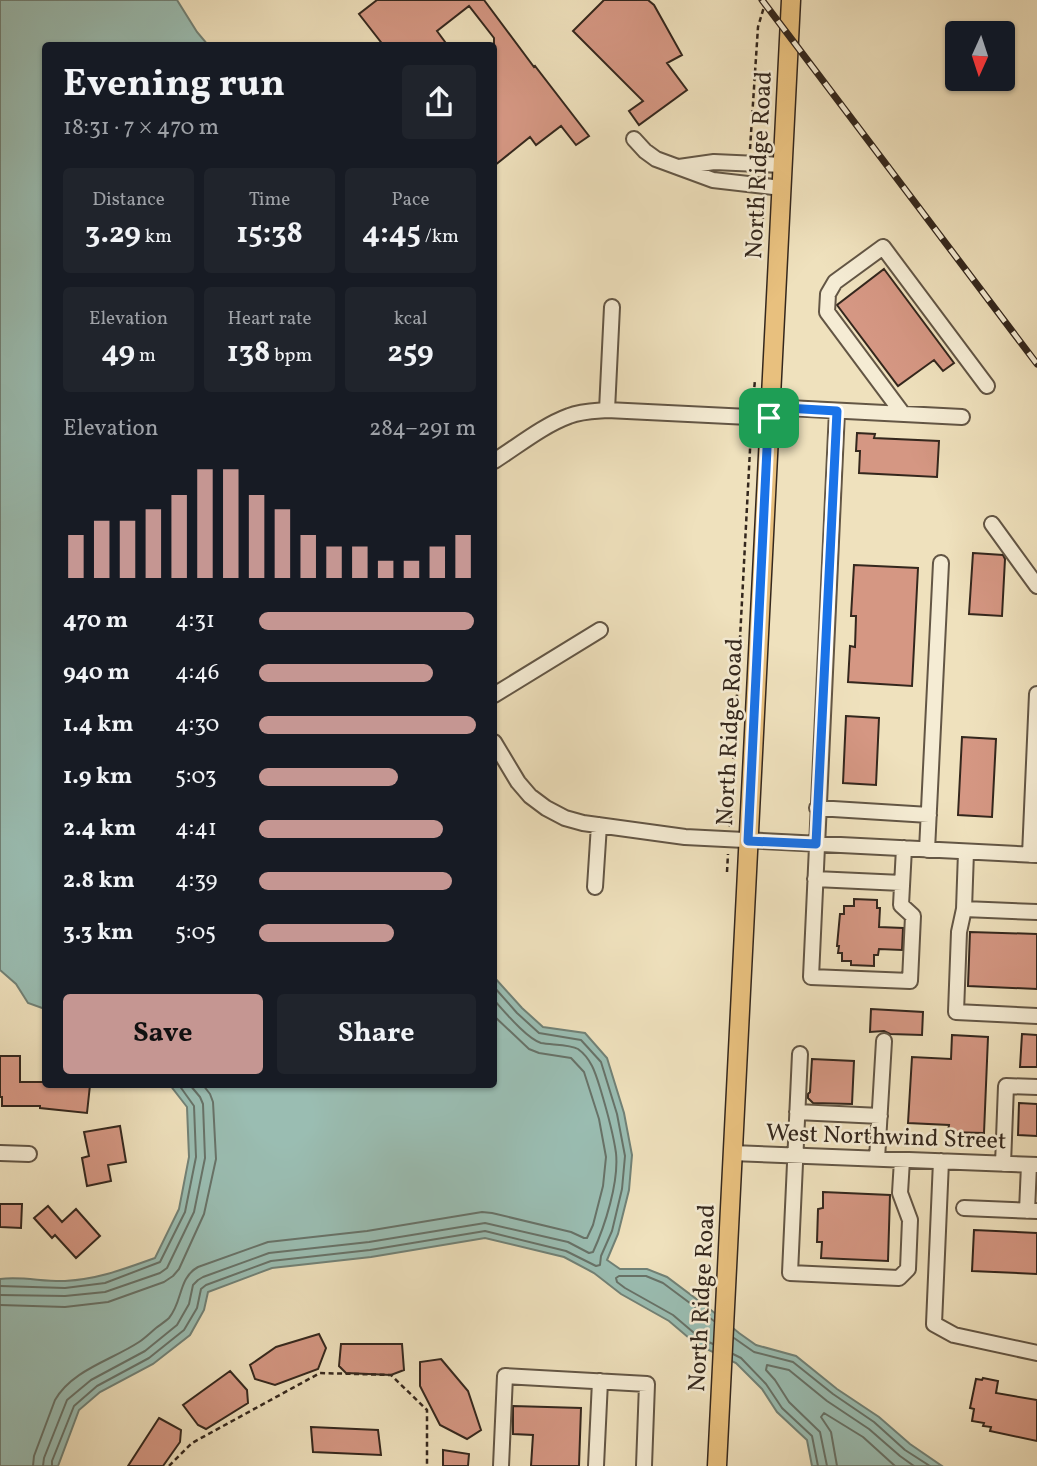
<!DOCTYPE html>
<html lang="en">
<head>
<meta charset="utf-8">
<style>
	:root { --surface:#171b24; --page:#20242c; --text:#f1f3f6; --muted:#9ea1a6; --accent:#c59692 }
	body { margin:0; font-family:Vollkorn,serif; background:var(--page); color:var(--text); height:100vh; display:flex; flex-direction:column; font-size:26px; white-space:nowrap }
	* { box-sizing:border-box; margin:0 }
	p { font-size:23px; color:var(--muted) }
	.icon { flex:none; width:38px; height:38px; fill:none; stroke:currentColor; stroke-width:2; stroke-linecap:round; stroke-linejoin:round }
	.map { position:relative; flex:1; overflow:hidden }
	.details { position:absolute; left:42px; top:42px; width:455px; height:1046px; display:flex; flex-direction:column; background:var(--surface); border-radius:7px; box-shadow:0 2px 5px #0004 }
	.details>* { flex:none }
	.needle { width:46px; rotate:183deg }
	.tools { position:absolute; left:945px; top:21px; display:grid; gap:14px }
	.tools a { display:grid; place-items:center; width:70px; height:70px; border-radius:7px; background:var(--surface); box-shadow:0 2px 5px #0004; font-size:35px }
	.pin { position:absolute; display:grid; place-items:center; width:60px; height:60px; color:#fff; margin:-30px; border-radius:14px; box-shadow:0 4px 10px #0006 }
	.round { display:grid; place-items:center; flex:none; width:74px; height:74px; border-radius:7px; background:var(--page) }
	.head { display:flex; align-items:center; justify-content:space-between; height:119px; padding:0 21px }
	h1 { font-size:38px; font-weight:700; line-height:52px }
	.stats { display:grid; grid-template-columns:repeat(3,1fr); gap:10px; height:119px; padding:7px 21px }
	.stats div { display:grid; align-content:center; border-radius:7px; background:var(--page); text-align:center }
	.stats b { font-size:30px; font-weight:700 }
	.stats small { font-size:19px; font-weight:400 }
	.stats p { font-size:19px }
	.chart { height:196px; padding:14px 21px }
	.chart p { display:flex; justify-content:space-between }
	.chart svg { width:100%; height:126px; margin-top:7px; stroke:var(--accent); stroke-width:6 }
	.cta { display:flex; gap:14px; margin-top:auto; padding:14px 21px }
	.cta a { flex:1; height:80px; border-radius:7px; background:var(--accent); color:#111; font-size:28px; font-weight:700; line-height:80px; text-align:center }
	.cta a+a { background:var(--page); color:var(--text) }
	ul { padding:0 21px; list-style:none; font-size:23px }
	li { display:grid; grid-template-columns:112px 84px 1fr; align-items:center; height:52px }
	li i { height:18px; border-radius:9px; background:var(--accent) }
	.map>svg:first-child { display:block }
	.water { fill:#9abdb2; stroke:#718176; stroke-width:2 }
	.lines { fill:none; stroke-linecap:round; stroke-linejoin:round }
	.shore { stroke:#677268; stroke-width:2 }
	.building { fill:#d59783; stroke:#34271d; stroke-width:2 }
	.minor-casing { stroke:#635645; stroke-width:18 }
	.major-casing { stroke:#34271d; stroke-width:21 }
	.path { stroke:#34271d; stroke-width:2.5; stroke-dasharray:5 3.5; stroke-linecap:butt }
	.minor { stroke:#f5ecd4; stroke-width:14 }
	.major { stroke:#e8c07e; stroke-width:18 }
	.rail-casing { stroke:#34271d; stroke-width:7 }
	.rail { stroke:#f5ecd4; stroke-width:4.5; stroke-dasharray:13; stroke-linecap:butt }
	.route-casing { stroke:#fff; stroke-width:14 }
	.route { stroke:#1a73e8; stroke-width:9 }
	.labels { text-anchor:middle; stroke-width:5; stroke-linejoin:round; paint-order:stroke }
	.street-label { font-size:24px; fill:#34271d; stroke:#f5ecd4 }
</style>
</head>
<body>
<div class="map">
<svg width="1037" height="1466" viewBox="0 0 1037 1466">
	<rect width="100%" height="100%" fill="#efe1bd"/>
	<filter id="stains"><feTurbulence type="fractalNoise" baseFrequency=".00286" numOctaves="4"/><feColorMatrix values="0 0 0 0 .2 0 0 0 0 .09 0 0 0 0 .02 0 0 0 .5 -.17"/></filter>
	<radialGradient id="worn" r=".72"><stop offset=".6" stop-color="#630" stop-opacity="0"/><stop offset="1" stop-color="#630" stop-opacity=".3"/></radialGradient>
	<!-- water -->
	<path class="water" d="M 0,0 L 177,0 L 197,32 L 208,45 L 46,46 L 45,1009 L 28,1003 L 16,984 L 0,970 Z
		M 494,977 L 522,1008 L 543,1027 L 585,1033 L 607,1058 L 624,1113 L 632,1155 L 629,1190 L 618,1234 L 607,1260 L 620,1269 L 647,1269 L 667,1277 L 711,1310 L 739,1333 L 756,1345 L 796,1356 L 837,1389 L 879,1417 L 910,1444 L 942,1466 L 812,1466 L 807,1440 L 777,1412 L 762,1389 L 736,1363 L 696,1344 L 669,1321 L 621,1294 L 594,1273 L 564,1257 L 485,1238 L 371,1257 L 272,1268 L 208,1292 L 204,1310 L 190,1335 L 153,1364 L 100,1392 L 79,1410 L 58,1466 L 0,1466 L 0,1279 C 22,1276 44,1282 65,1281 C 99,1279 124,1269 155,1258 L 179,1209 L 189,1157 L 187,1107 L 170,1085 L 494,1085 Z"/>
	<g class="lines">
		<!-- shore -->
		<path class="shore" d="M 0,1286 L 65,1288 L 105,1283 L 160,1262 L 185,1212 L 196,1157 L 194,1106 L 179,1085
			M 0,1295 L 65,1296 L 105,1292 L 160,1273 L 167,1268 L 194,1212 L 205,1158 L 203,1104 L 200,1097 L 190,1085
			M 0,1305 L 65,1307 L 108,1302 L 164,1282 L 173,1276 L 179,1269 L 204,1214 L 216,1159 L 213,1102 L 210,1094 L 203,1085
			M 734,1338 L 754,1352 L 793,1362 L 833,1394 L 874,1422 L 905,1450 L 930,1466
			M 713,1344 L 700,1338 L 673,1315 L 625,1288 L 617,1282 L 616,1278 L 619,1276 L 646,1276 L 663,1283 L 714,1321
			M 733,1354 L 741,1358 L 766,1384 L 782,1408 L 812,1436 L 818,1466
			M 33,1466 L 34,1456 L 55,1400 C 72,1370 112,1360 139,1342 C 145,1338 151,1332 156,1328 C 160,1325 166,1321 169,1318 C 183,1301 178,1278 198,1267 L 268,1242 L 367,1231 L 482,1212 L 492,1213 L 571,1232 L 584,1238 L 587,1238 L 593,1225 L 603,1186 L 606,1157 L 599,1119 L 584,1072 L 571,1058 L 539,1053 L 529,1049 L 494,1016
			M 43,1466 L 44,1458 L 67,1400 L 91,1380 L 145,1351 L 177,1325 L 189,1304 L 193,1285 L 198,1280 L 203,1277 L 269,1253 L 369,1242 L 485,1223 L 568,1242 L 589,1253 L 593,1252 C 605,1226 619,1182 616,1153 C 613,1132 607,1111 601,1091 C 596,1075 592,1059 578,1049 C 570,1044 551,1045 541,1043 C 527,1039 504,1011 494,1000
			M 52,1466 L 52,1461 L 74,1406 L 97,1386 L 149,1358 L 184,1330 L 197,1308 L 201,1289 L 206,1285 L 271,1261 L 370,1250 L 485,1231 L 566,1251 L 596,1266 L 600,1265 L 601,1256 L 612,1231 L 622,1189 L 625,1156 L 617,1114 L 601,1062 L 581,1040 L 539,1033 L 517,1013 L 494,987
			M 827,1466 L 820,1432 L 789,1402 L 775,1380 L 766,1370 L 767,1365 L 789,1370 L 827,1401 L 869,1429 L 900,1456 L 914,1466
			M 837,1466 L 831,1432 L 821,1417 L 824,1413 L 863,1437 L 895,1466"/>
	</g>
	<!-- building -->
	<path class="building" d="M 377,0 L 484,0 L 534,67 L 535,66 L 589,136 L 576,145 L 561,126 L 536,145 L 530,137 L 494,166 L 494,38 L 469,6 L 437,31 L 448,46 L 384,46 L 359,14 Z
		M 604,0 L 648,0 L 654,5 L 682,55 L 667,63 L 687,90 L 639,125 L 629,111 L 643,101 L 573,31 Z
		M 884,269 L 954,363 L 943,371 L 934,360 L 898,386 L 837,305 Z
		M 857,433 L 875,434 L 874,438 L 939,441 L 937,477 L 859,473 L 860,451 L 856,451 Z
		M 973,553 L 1003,555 L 1005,559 L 1002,616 L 969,614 Z
		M 854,565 L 918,568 L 912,686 L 848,682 L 850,646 L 855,647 L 856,616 L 851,616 Z
		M 846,716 L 879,718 L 876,785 L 843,783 Z
		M 962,737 L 996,739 L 992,817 L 958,815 Z
		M 854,899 L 877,900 L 877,908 L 880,908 L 879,927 L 903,928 L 902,950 L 879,949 L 878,955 L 874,955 L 874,966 L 851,965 L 851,961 L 842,961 L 842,953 L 838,953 L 839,946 L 837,946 L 840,914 L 844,914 L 844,906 L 854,906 Z
		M 970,932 L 1037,934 L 1037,989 L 968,986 Z
		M 871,1009 L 923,1012 L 922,1035 L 890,1034 L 884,1031 L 870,1032 Z
		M 1022,1034 L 1037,1035 L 1037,1067 L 1020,1067 Z
		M 952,1035 L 988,1037 L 984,1133 L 948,1132 L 949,1125 L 908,1123 L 912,1057 L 951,1059 Z
		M 0,1056 L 20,1056 L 20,1082 L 46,1082 L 46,1085 L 90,1085 L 87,1113 L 40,1108 L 40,1106 L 2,1106 L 2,1097 L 0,1097 Z
		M 812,1059 L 854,1061 L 852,1104 L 813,1103 L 808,1098 L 808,1094 L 810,1092 Z
		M 1019,1103 L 1037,1104 L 1037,1136 L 1018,1135 Z
		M 120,1126 L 126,1162 L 108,1165 L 111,1181 L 87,1186 L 82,1158 L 89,1156 L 84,1132 Z
		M 823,1192 L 890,1195 L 888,1261 L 821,1258 L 822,1242 L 817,1242 L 818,1209 L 823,1208 Z
		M 0,1204 L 22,1204 L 21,1228 L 0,1227 Z
		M 48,1206 L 62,1222 L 76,1209 L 100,1236 L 76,1258 L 55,1235 L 52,1238 L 34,1218 Z
		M 974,1230 L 1037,1233 L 1037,1274 L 972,1271 Z
		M 319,1334 L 326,1348 L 318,1369 L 275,1385 L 255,1379 L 250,1365 L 276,1347 Z
		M 341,1344 L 402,1344 L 404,1370 L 391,1375 L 346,1373 L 339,1366 Z
		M 441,1359 L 468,1391 L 481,1430 L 467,1439 L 440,1425 L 420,1386 L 420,1362 Z
		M 230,1371 L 247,1390 L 248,1403 L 206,1429 L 198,1425 L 183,1405 Z
		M 983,1378 L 998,1381 L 996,1393 L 1037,1400 L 1037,1441 L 990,1431 L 991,1427 L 983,1426 L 984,1423 L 972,1421 L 974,1409 L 970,1408 L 976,1379 L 982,1380 Z
		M 513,1406 L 581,1408 L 579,1466 L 531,1466 L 533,1435 L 513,1434 Z
		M 159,1418 L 181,1430 L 180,1442 L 163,1466 L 128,1466 Z
		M 311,1427 L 378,1430 L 381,1455 L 313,1452 Z
		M 443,1450 L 469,1454 L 468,1466 L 443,1466 Z"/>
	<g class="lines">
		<!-- minor casing -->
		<g class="minor-casing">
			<path id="minor" d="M 634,139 L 645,151 L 656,159 L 713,180 L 782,188
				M 679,167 L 714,162 L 782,165
				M 769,407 L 962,417
				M 607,410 L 612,307
				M 837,411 L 811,977 L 910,981 L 913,916 L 901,905 L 904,848
				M 903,414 L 827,312 L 828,294 L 835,282 L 883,247 L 987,386
				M 494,461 C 518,446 542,426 569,416 C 581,411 594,411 607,410 L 769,418
				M 992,524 L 1037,586
				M 494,695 L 600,630
				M 494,742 L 518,782 L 530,796 L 546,808 L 565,818 L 583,823 L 685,837 L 1037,855
				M 817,808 L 929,815
				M 927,850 L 941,563
				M 966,852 L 964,909 L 959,932 L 956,1012 L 1037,1016
				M 1030,855 L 1037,694
				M 815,879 L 902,883
				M 595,887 L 599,825
				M 964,909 L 1037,912
				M 800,1054 L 790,1273 L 899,1278 L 908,1269 L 910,1220 L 900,1193 L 902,1160
				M 797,1112 L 880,1116
				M 0,1153 L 29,1154
				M 732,1153 L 1037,1165
				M 877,1159 L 884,1041
				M 941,1161 L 934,1324 L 954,1335 L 1037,1353
				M 1003,1164 L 1006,1086 L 1037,1087
				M 964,1208 L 1037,1211
				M 1027,1211 L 1029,1165
				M 501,1466 L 505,1376 L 647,1384 L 644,1466
				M 596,1466 L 600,1381"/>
		</g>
		<!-- major casing -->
		<g class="major-casing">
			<path id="major" d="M 717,1466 L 791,0"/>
		</g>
		<!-- path -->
		<path class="path" d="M 750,149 L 758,27 L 766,0
			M 748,198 L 748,200 L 760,207 L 763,219
			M 753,404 L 755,379
			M 730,827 L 751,431
			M 727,872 L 728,854
			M 169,1466 L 192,1443 L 320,1373 L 391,1375 L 427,1410 L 427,1466"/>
		<!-- minor -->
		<use href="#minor" class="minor"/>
		<!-- major -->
		<use href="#major" class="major"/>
		<!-- rail casing -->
		<g class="rail-casing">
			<path id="rail" d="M 762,0 L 1037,364"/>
		</g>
		<!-- rail -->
		<use href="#rail" class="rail"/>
	</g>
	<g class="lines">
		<!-- route casing -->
		<g class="route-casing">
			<path id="route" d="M 769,407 L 837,411 L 816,844 L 748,841 Z"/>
		</g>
		<!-- route -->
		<use href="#route" class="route"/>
	</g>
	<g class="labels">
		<!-- street labels -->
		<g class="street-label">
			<text transform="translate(758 165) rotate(-87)" y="8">North Ridge Road</text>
			<text transform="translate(729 732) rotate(-87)" y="8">North Ridge Road</text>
			<text transform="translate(886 1136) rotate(2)" y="8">West Northwind Street</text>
			<text transform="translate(701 1298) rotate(-87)" y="8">North Ridge Road</text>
		</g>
	</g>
	<rect width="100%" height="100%" filter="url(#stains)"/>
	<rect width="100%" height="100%" fill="url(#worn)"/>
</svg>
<div class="tools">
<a><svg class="needle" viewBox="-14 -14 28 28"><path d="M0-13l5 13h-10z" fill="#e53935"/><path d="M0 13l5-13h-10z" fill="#9ea1a6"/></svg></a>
</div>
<div class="pin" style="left:769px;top:418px;background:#1e9e55"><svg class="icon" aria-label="arrive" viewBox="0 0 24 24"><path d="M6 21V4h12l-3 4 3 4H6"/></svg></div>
<section class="details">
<div class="head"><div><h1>Evening run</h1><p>18:31 · 7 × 470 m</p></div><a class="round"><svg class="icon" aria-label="share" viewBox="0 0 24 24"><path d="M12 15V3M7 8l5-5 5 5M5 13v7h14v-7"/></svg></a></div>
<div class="stats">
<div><p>Distance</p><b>3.29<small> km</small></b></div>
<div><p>Time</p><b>15:38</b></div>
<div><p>Pace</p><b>4:45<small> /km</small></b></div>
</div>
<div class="stats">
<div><p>Elevation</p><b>49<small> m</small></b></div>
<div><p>Heart rate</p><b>138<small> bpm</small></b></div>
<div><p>kcal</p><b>259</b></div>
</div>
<div class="chart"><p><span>Elevation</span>284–291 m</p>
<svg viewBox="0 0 160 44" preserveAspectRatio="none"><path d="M5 44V29M15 44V24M25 44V24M35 44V20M45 44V15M55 44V6M65 44V6M75 44V15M85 44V20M95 44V29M105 44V33M115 44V33M125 44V38M135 44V38M145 44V33M155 44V29"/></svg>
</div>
<ul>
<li><b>470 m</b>4:31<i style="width:99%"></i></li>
<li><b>940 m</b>4:46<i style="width:80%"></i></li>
<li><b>1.4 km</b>4:30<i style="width:100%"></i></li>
<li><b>1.9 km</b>5:03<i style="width:64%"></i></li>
<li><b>2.4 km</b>4:41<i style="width:85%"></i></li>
<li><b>2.8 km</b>4:39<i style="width:89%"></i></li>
<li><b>3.3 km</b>5:05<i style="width:62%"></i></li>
</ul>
<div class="cta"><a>Save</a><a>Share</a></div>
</section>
</div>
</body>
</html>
